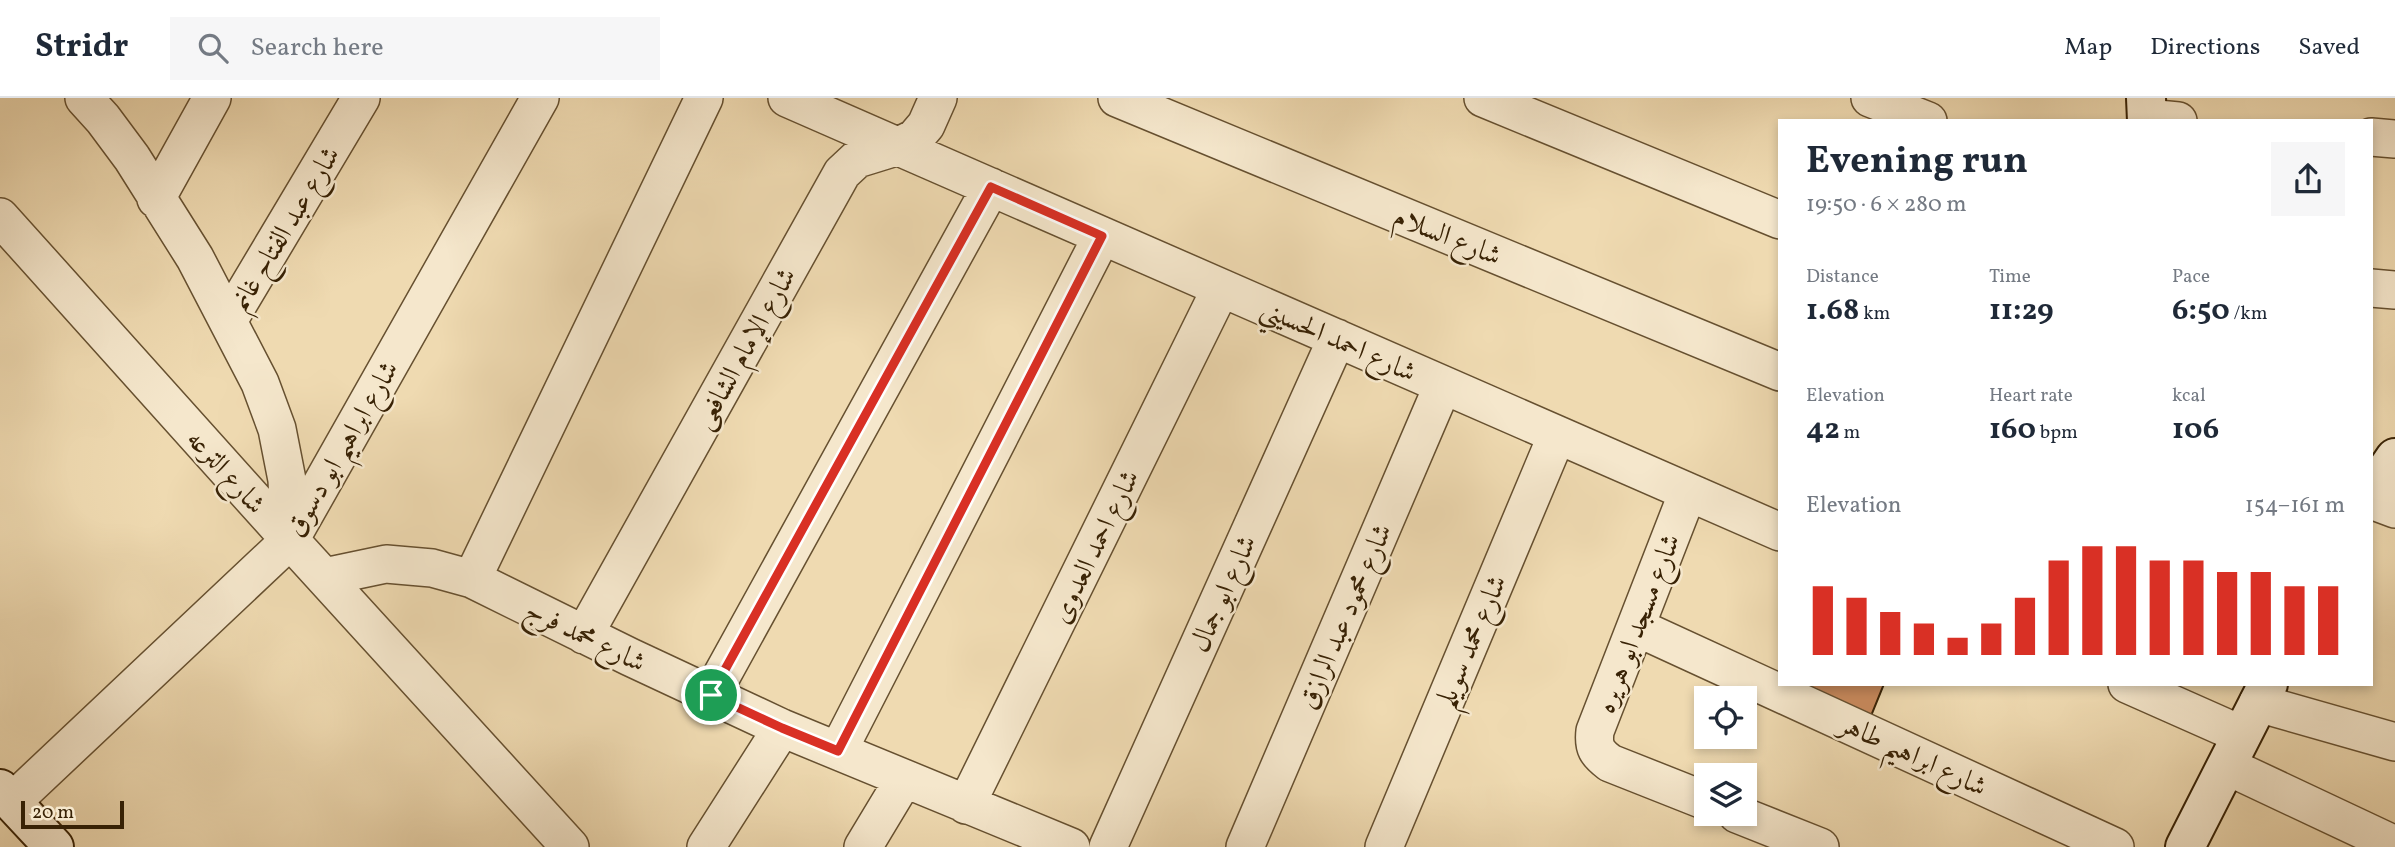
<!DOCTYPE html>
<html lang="en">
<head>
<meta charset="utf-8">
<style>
	:root { --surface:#fff; --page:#f6f6f7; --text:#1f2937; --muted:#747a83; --line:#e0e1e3; --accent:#d93025 }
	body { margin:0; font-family:Vollkorn,Amiri,serif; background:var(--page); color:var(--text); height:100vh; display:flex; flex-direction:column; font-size:26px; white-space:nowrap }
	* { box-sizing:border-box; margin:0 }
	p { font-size:23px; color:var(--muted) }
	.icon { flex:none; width:38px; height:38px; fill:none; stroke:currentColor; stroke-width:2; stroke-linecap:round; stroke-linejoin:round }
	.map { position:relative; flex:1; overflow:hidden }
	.panel { position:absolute; left:1778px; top:21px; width:595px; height:567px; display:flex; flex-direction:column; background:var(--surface); border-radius:0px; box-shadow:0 4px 10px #0003 }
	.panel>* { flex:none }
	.fabs { position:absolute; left:1694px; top:588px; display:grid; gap:14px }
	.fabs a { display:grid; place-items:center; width:63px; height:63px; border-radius:0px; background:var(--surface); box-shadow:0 4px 10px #0003; font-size:35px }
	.scale { position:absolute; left:21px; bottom:18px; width:103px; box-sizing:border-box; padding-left:7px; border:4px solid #382205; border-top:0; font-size:19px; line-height:24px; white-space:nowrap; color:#382205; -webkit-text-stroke:5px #f5e7cc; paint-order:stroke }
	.pin { position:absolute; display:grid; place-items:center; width:60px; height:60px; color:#fff; margin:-30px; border:4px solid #fff; border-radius:50%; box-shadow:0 2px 7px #0007 }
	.round { display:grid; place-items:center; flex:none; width:74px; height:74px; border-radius:0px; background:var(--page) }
	.headline { display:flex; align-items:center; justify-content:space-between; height:119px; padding:0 28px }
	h1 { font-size:38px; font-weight:700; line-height:52px }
	.figures { display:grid; grid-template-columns:repeat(3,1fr); gap:10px; height:119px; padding:7px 28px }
	.figures div { display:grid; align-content:center }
	.figures b { font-size:30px; font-weight:700 }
	.figures small { font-size:19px; font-weight:400 }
	.figures p { font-size:19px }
	.chart { height:196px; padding:14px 28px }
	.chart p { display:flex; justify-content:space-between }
	.chart svg { width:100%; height:126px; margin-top:7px; stroke:var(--accent); stroke-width:6 }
	header { display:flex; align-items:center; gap:42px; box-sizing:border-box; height:98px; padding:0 35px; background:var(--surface); border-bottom:2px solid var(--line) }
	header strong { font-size:33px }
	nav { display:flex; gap:38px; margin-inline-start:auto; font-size:24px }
	.search { width:490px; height:63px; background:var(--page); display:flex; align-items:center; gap:18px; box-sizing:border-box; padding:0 24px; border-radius:0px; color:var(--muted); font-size:26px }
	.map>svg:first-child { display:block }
	.building { fill:#c98a5d; stroke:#382205; stroke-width:2 }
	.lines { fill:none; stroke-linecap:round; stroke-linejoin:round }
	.street-casing { stroke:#665030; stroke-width:40 }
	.secondary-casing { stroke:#382205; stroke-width:42 }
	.street { stroke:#f5e7cc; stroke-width:37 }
	.secondary { stroke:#f5e7cc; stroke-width:38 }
	.route-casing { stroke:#fff; stroke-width:14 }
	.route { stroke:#d93025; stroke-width:9 }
	.labels { text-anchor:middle; stroke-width:5; stroke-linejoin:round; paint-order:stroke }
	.street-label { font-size:28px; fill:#382205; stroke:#f5e7cc }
</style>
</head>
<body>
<header>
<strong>Stridr</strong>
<div class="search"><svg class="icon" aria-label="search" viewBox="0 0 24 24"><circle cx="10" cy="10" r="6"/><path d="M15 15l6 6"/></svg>Search here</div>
<nav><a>Map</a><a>Directions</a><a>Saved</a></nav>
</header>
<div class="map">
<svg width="2395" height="749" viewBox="0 0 2395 749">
	<rect width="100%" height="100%" fill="#efdab1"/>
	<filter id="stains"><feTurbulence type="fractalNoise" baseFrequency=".00286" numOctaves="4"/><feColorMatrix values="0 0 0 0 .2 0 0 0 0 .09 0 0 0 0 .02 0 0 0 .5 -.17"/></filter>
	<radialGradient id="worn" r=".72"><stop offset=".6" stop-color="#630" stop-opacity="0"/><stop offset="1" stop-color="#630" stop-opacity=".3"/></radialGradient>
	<!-- building -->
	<path class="building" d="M 1796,586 L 1884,586 L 1871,618 Z"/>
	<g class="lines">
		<!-- street casing -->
		<g class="street-casing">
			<path id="street" d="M 84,0 L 103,21 L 132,60 L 195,160 L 260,285 L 277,331 L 287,382 L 290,442
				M 787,0 L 1780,434
				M 1117,0 L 1780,274
				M 1483,0 L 1780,122
				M 1870,0 L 1928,23
				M 2147,20 L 2178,23
				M 2371,39 L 2395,41
				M 156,101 L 212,0
				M 0,119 L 290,442 L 570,749
				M 2371,190 L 2395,192
				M 228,223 L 361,0
				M 1688,394 L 1595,633 C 1593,650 1597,655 1610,665 L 1706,703
				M 2371,402 L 2395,411
				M 324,479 L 386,466 L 432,470 L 472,481 L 630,559 L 782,630 L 1071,749
				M 472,481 L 704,0
				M 1636,529 L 2115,749
				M 584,537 L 842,75 L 857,61 L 899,48 L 915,40 L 926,27 L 938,0
				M 2127,586 L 2242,637
				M 711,597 L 991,89
				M 2258,605 L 2395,644
				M 838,653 L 1102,138
				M 2227,668 L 2395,747
				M 12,704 L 290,442 L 540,0
				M 966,707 L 1221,190
				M 1737,716 L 1820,749
				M 706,749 L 782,630
				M 863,749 L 904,681
				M 1108,749 L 1337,240
				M 1245,749 L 1443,287
				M 1384,749 L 1557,337"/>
		</g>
		<!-- secondary casing -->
		<g class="secondary-casing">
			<path id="secondary" d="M 2146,0 L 2147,23
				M 2371,395 L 2395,360
				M 0,691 L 54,749
				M 2185,749 L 2268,586"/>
		</g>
		<!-- street -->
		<use href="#street" class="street"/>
		<!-- secondary -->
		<use href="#secondary" class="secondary"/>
	</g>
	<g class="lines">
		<!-- route casing -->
		<g class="route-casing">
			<path id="route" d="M 991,89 L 1102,138 L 838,653 L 782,630 L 711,597 Z"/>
		</g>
		<!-- route -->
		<use href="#route" class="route"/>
	</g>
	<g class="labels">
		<!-- street labels -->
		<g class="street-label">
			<text transform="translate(284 130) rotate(-59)" y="10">شارع عبد الفتاح غانم</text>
			<text transform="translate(1448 137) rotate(22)" y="10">شارع السلام</text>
			<text transform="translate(1339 241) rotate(24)" y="10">شارع احمد الحسيني</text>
			<text transform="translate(744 250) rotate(-61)" y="10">شارع الإمام الشافعى</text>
			<text transform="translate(341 350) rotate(-60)" y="10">شارع ابراهيم ابو دسوق</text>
			<text transform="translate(227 373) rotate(48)" y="10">شارع الترعه</text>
			<text transform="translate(1094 448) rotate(-64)" y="10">شارع احمد العدوى</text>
			<text transform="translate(1222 495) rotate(-66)" y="10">شارع ابو جمال</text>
			<text transform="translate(1344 518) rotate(-67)" y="10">شارع محمود عبد الرازق</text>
			<text transform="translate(1637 525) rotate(-69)" y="10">شارع مسجد ابو هريره</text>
			<text transform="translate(586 537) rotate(26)" y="10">شارع محمد فرج</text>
			<text transform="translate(1470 543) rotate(-67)" y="10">شارع محمد سويلم</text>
			<text transform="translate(1914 656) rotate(25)" y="10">شارع ابراهيم طاهر</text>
		</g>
	</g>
	<rect width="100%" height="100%" filter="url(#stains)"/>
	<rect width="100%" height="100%" fill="url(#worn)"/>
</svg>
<div class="fabs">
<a><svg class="icon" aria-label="locate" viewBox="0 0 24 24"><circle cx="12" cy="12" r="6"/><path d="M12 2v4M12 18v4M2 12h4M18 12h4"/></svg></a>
<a><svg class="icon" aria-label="layers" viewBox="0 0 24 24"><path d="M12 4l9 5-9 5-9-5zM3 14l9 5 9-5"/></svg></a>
</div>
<div class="scale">20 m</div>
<div class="pin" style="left:711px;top:597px;background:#1e9e55"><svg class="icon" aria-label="arrive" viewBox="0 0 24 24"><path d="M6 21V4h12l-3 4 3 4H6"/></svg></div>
<section class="panel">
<div class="headline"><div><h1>Evening run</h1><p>19:50 · 6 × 280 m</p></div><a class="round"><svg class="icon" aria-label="share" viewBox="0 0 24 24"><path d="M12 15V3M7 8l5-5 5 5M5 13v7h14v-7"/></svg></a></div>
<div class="figures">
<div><p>Distance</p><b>1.68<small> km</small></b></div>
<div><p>Time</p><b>11:29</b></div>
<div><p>Pace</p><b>6:50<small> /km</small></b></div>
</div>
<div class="figures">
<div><p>Elevation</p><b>42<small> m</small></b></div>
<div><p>Heart rate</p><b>160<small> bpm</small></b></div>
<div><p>kcal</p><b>106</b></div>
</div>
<div class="chart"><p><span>Elevation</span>154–161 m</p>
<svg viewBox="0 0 160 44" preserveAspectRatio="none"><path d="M5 44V20M15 44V24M25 44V29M35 44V33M45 44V38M55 44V33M65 44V24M75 44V11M85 44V6M95 44V6M105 44V11M115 44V11M125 44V15M135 44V15M145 44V20M155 44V20"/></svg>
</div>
</section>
</div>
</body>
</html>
